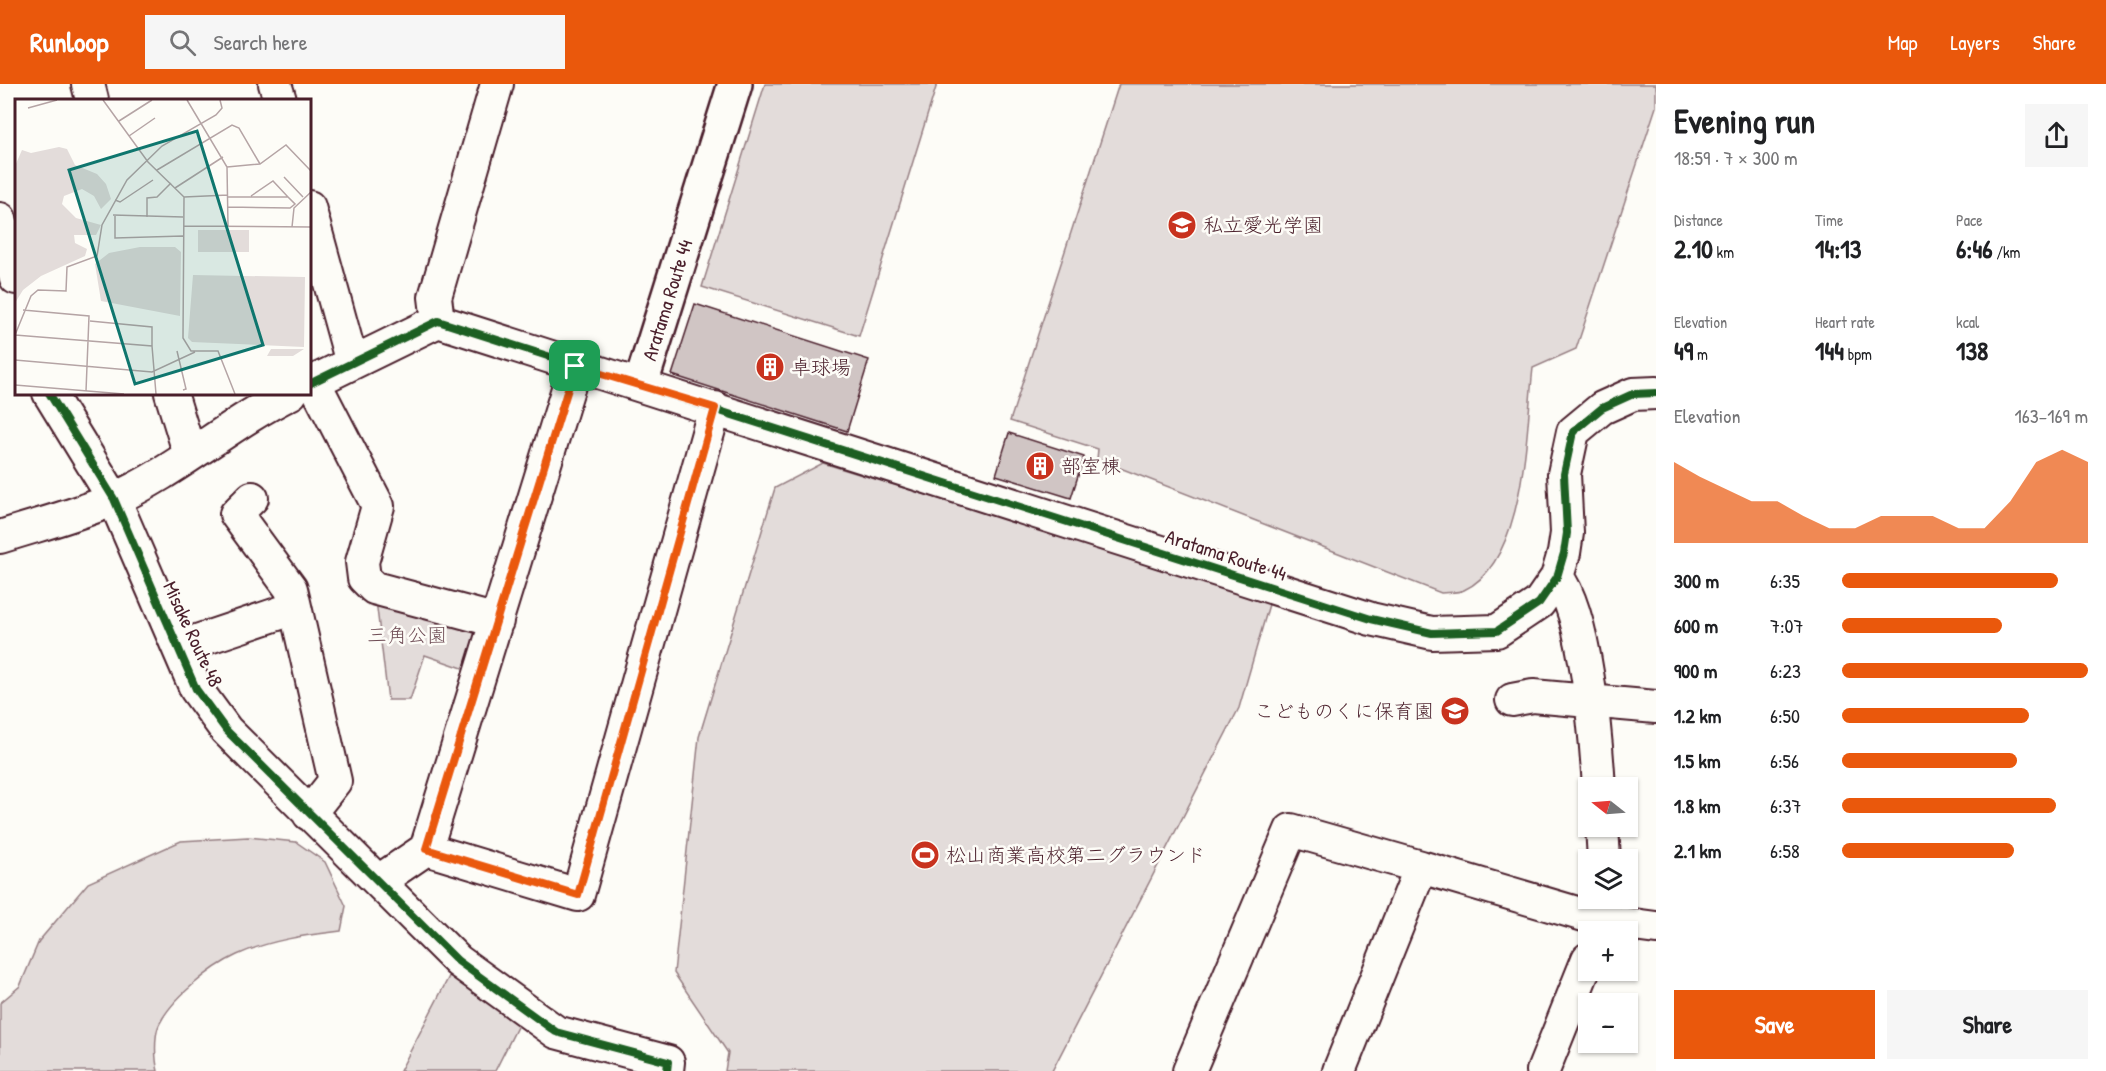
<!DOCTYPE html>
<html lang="en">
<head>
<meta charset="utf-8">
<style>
	:root { --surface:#fff; --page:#f6f6f6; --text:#202124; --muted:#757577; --accent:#ea580c }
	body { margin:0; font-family:"Patrick Hand","Klee One",sans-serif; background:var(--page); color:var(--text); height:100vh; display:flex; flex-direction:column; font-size:22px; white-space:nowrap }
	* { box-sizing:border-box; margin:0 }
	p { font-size:20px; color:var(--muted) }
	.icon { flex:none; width:33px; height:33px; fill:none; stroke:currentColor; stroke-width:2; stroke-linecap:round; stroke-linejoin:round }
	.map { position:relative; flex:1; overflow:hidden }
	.details { display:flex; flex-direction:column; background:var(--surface); width:450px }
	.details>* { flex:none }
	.needle { width:39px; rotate:287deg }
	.buttons { position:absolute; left:1578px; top:693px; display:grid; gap:12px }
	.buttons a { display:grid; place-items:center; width:60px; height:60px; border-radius:0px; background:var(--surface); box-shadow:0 2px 4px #0004; font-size:30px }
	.pin { position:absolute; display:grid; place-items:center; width:51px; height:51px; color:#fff; margin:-26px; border-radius:12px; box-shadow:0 3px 9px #0006 }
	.round { display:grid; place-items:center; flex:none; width:63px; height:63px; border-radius:0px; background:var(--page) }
	.overview { display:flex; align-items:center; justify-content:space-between; height:102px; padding:0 18px }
	h1 { font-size:33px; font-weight:800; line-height:45px }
	.stats { display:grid; grid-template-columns:repeat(3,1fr); gap:9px; height:102px; padding:6px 18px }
	.stats div { display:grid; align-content:center }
	.stats b { font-size:26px; font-weight:800 }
	.stats small { font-size:16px; font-weight:400 }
	.stats p { font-size:16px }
	.chart { height:168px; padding:12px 18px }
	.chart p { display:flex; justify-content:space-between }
	.chart svg { width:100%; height:108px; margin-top:6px; fill:var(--accent); opacity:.7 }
	.cta { display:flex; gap:12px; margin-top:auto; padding:12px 18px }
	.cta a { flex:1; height:69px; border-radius:0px; background:var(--accent); color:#fff; font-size:24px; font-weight:800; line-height:69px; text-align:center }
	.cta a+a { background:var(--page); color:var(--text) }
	ul { padding:0 18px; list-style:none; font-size:20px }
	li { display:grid; grid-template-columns:96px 72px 1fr; align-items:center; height:45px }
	li i { height:15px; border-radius:8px; background:var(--accent) }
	header { display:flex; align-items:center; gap:36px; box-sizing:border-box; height:84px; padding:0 30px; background:var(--accent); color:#fff }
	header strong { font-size:28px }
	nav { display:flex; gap:33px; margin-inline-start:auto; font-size:21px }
	.search { width:420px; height:54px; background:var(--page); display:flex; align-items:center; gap:15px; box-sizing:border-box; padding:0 21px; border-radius:0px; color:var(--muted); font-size:22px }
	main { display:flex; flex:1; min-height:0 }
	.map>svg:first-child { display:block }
	.green { fill:#e3dcda; stroke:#967e82; stroke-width:1.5 }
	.building { fill:#d0c5c4; stroke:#4a1f2b; stroke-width:1.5 }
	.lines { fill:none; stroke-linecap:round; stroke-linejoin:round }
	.minor-casing { stroke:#4a1f2b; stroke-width:36 }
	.tertiary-casing { stroke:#4a1f2b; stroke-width:38 }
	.minor { stroke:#fdfcf7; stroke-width:32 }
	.tertiary { stroke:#fdfcf7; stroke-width:33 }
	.cycleway-casing { stroke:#fdfcf7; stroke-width:11 }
	.cycleway { stroke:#1b5e20; stroke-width:8 }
	.route-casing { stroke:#fff; stroke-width:12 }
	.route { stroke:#ea580c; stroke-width:8 }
	.labels { text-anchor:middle; stroke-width:5; stroke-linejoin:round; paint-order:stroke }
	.poi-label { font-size:20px; fill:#4a1f2b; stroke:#fdfcf7; text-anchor:start }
	.street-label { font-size:20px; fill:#4a1f2b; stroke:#fdfcf7 }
	.park-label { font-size:20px; fill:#704e57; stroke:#fdfcf7 }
	.inset-road { fill:none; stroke:#b5a4a5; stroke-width:1.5 }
	.view { fill:#0f766e; fill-opacity:0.15; stroke:#0f766e; stroke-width:3 }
	.inset-edge { fill:none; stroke:#4a1f2b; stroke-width:3 }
</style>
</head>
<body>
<header>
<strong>Runloop</strong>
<div class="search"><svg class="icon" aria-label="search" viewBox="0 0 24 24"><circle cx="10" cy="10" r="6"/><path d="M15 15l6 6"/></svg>Search here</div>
<nav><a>Map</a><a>Layers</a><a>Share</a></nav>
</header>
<main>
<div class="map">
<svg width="1656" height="987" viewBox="0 0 1656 987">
	<rect width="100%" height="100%" fill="#fdfcf7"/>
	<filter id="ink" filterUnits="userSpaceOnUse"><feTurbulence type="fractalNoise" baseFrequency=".0167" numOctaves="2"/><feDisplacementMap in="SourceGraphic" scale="12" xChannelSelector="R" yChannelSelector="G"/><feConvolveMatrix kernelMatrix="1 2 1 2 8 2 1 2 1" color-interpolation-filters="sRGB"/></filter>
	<g filter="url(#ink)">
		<!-- green -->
		<path class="green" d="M 765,0 L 937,0 L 859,252 L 702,203 Z
			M 1119,0 L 1656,0 L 1656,23 L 1576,265 L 1533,284 C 1526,343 1527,477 1464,506 C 1458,509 1448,508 1441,509 L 1097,375 L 1098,365 L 1010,337 Z
			M 823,379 L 1270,517 L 1239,624 L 1052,987 L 725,987 L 728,969 L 674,889 L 699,653 L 775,404 Z
			M 376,516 L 489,546 L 474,588 L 425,571 L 410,616 L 388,616 Z
			M 248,753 L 296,758 L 325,778 L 346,822 L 341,847 C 306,851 270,856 237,871 C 211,883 171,915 159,941 C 154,952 155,976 158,987 L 0,987 L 0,919 L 20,902 L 39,857 L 88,799 L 181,757 Z
			M 454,883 L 520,937 L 495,987 L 400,987 Z"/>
		<!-- building -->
		<path class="building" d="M 695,220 L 869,276 L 847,347 L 672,291 Z
			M 1009,349 L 1084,373 L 1071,414 L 996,391 Z"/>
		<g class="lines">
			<!-- minor casing -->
			<g class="minor-casing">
				<path id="minor" d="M 88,0 L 92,16
					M 275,0 L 280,16
					M 309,123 L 352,279
					M 0,135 L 16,194
					M 438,237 L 435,213 L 497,0
					M 314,298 L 378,422 L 362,478 L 364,494 L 374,504 L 497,537
					M 309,300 L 438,237 L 1371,535 L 1432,549 L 1497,547 L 1539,519 L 1557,493 L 1564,469 L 1567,449 L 1564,390 L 1573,348 L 1602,324 L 1633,310 L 1656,309
					M 49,309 L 114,415 L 196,605 L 226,646 L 458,877 L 556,948 L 668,978 L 667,987
					M 171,309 L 190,371
					M 252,414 L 236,430 L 291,505 L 335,697 L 309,730
					M 0,453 C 37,441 78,431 114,415 C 176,388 229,339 291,309
					M 1557,493 C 1586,529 1596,654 1599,704
					M 179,563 L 295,524
					M 1512,616 L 1533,612 L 1656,623
					M 1602,742 L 1604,776
					M 426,765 L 578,811 L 715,324
					M 379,797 L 426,765 L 575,282
					M 1189,987 L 1291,746 L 1421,783
					M 1339,987 L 1421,783 L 1604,837 L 1656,844
					M 1543,987 L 1588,875"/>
			</g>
			<!-- tertiary casing -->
			<g class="tertiary-casing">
				<g id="tertiary">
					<path id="s1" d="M 641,300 L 735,0"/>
				</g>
			</g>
			<!-- minor -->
			<use href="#minor" class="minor"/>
			<!-- tertiary -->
			<use href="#tertiary" class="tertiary"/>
			<!-- cycleway casing -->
			<g class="cycleway-casing">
				<path id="cycleway" d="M 309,300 L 438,237 L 1371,535 L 1432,549 L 1497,547 L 1539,519 L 1557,493 L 1564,469 L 1567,449 L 1564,390 L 1573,348 L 1602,324 L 1633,310 L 1656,309
					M 49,309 L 114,415 L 196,605 L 226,646 L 458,877 L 556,948 L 668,978 L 667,987"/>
			</g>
			<!-- cycleway -->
			<use href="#cycleway" class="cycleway"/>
		</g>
	</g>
	<g class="lines" filter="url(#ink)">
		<!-- route casing -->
		<g class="route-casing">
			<path id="route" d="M 575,282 L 715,324 L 578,811 L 426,765 Z"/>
		</g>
		<!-- route -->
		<use href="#route" class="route"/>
	</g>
	<!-- icons -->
	<defs>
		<g id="school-disc" transform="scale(1.5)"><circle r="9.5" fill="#c8321e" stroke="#fdfcf7"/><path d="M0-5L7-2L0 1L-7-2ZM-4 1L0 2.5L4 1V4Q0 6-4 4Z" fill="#fff"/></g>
		<g id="building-disc" transform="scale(1.5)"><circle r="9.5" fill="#c8321e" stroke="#fdfcf7"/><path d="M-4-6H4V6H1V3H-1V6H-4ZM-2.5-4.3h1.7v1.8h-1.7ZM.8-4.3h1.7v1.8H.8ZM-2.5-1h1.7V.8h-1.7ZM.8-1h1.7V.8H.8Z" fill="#fff"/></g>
		<g id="stadium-disc" transform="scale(1.5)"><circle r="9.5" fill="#c8321e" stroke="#fdfcf7"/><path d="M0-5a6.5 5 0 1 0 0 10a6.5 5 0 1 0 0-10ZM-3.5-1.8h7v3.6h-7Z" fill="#fff"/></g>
	</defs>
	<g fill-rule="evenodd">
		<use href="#school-disc" x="1182" y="141"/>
		<use href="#building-disc" x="770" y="283"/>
		<use href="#building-disc" x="1040" y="382"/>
		<use href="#school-disc" x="1455" y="627"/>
		<use href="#stadium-disc" x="925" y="771"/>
	</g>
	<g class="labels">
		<!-- poi labels -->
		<g class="poi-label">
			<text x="1203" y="148">私立愛光学園</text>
			<text x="791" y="290">卓球場</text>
			<text x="1061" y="389">部室棟</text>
			<text x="1434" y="634" text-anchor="end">こどものくに保育園</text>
			<text x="946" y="778">松山商業高校第二グラウンド</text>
		</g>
		<!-- street labels -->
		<g class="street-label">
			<text dy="7" stroke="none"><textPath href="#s1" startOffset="88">Aratama Route 44</textPath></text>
			<text transform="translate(1226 471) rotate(18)" y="7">Aratama Route 44</text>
			<text transform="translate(193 550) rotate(65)" y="7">Misake Route 48</text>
		</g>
		<!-- park labels -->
		<g class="park-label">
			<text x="407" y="558">三角公園</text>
		</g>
	</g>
	<!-- overview -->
	<g transform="translate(15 15)">
		<rect width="296" height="296" fill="#fdfcf7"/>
		<path d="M 44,48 L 52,50 L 60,66 L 82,75 L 91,85 L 96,100 L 86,110 L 79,97 L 67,90 L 49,97 L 47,105 L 61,119 L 86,126 L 81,136 L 59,136 L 60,144 L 72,150 L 70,157 L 26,177 L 8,191 L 0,204 L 0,67 L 7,51 L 16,54 ZM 183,131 L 234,131 L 234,153 L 183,153 ZM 125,148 L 160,148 L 166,153 L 165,217 L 86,202 L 80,165 L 94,154 ZM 178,176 L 290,178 L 289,248 L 177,243 L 173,239 ZM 256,250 L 289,250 L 278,257 L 252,257 Z" fill="#e3dcda"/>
		<path class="inset-road" d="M 88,1 L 133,63 L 169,98 L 168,239 L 176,252 L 203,252 L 220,295M 172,1 L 212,68 L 213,127M 13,9 L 42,1M 104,22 L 137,1M 114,37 L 140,19M 212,68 L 245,65 L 271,46 L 296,72M 142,71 L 217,26 L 224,29 L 245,65M 269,78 L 288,98M 160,89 L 208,58M 236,97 L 258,82 L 273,98M 169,98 L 213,96M 213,98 L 273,98 L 280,105 L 275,109 L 213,108M 100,101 L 105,103 L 138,81M 98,116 L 168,118M 100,117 L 100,139 L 168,137M 132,118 L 132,99 L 142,98 L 156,84M 169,127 L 296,128M 277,128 L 279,109 L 296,93M 8,211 L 74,217 L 71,292M 75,222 L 137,228 L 137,247M 0,236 L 16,197 L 23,191 L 51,192 L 52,168 L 82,157 L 87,126 L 112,81 L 147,47 L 201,16 L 207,9 L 205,1M 0,236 L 137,247 L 141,295M 162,252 L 171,290 L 168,291M 0,261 L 137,273 L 180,253M 0,286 L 109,295"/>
		<path class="view" d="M 182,32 L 248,246 L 120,285 L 54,71 Z"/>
		<rect width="296" height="296" class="inset-edge"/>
	</g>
</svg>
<div class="buttons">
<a><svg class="needle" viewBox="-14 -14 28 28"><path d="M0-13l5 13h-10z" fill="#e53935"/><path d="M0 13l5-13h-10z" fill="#757577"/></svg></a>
<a><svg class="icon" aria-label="layers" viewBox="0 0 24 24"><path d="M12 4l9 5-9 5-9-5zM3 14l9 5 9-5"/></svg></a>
<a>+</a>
<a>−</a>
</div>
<div class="pin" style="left:575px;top:282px;background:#1e9e55"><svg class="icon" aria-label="arrive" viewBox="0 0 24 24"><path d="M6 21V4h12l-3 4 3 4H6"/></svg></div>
</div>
<section class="details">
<div class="overview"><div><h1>Evening run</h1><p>18:59 · 7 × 300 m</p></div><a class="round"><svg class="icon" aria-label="share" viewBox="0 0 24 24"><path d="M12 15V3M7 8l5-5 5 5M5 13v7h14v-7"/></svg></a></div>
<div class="stats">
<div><p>Distance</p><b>2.10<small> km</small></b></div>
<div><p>Time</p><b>14:13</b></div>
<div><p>Pace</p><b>6:46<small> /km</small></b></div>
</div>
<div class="stats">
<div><p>Elevation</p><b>49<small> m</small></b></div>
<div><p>Heart rate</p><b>144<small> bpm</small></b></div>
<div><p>kcal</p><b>138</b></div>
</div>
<div class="chart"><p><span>Elevation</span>163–169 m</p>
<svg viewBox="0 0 160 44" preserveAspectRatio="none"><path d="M0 44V11L10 17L20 22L30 27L40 27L50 33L60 38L70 38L80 33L90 33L100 33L110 38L120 38L130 27L140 11L150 6L160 11V44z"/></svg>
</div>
<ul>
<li><b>300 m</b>6:35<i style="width:88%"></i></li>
<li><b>600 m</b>7:07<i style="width:65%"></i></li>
<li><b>900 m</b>6:23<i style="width:100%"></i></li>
<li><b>1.2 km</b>6:50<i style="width:76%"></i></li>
<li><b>1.5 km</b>6:56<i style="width:71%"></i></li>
<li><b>1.8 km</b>6:37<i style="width:87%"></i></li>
<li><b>2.1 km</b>6:58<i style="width:70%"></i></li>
</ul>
<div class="cta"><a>Save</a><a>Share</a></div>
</section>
</main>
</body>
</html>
